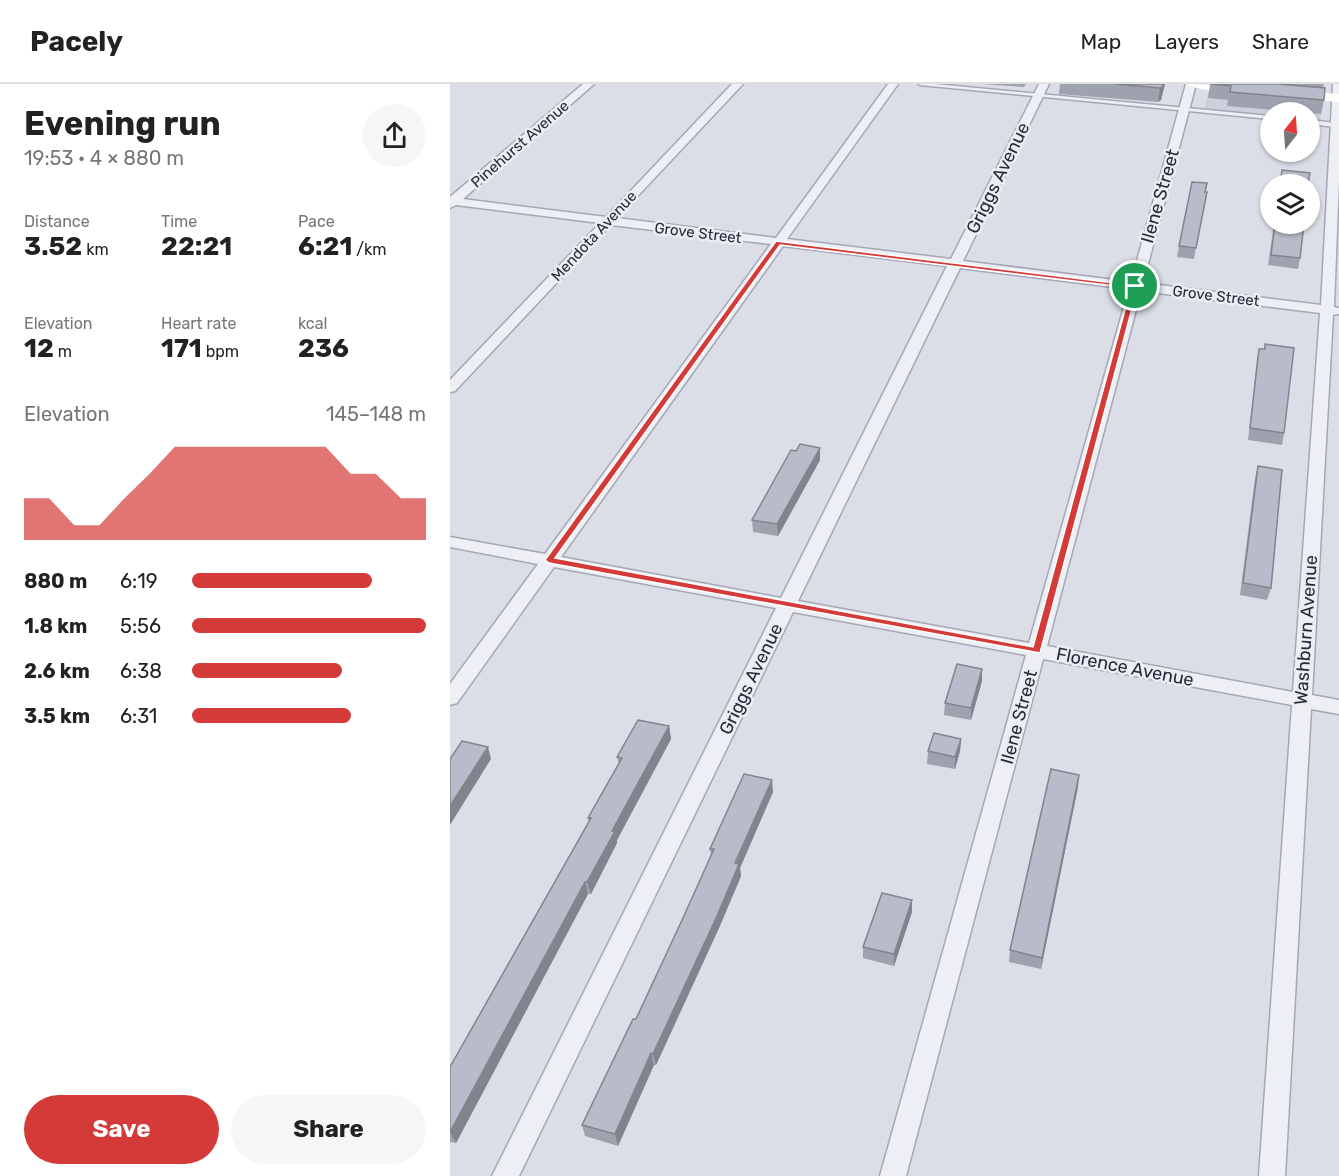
<!DOCTYPE html>
<html lang="en">
<head>
<meta charset="utf-8">
<style>
	:root { --surface:#fff; --page:#f6f6f6; --text:#222; --muted:#767676; --line:#e0e0e0; --accent:#d43b38 }
	body { margin:0; font-family:Rubik,sans-serif; background:var(--page); color:var(--text); height:100vh; display:flex; flex-direction:column; font-size:22px; white-space:nowrap }
	* { box-sizing:border-box; margin:0 }
	p { font-size:20px; color:var(--muted) }
	.icon { flex:none; width:33px; height:33px; fill:none; stroke:currentColor; stroke-width:2; stroke-linecap:round; stroke-linejoin:round }
	.map { position:relative; flex:1; overflow:hidden }
	.panel { display:flex; flex-direction:column; background:var(--surface); width:450px }
	.panel>* { flex:none }
	.needle { width:39px; rotate:17deg }
	.tools { position:absolute; left:810px; top:18px; display:grid; gap:12px }
	.tools a { display:grid; place-items:center; width:60px; height:60px; border-radius:50%; background:var(--surface); box-shadow:0 2px 4px #0004; font-size:30px }
	.pin { position:absolute; display:grid; place-items:center; width:51px; height:51px; color:#fff; margin:-26px; border:3px solid #fff; border-radius:50%; box-shadow:0 2px 6px #0007 }
	.round { display:grid; place-items:center; flex:none; width:63px; height:63px; border-radius:32px; background:var(--page) }
	.head { display:flex; align-items:center; justify-content:space-between; height:102px; padding:0 24px }
	h1 { font-size:33px; font-weight:700; line-height:45px }
	.metrics { display:grid; grid-template-columns:repeat(3,1fr); gap:9px; height:102px; padding:6px 24px }
	.metrics div { display:grid; align-content:center }
	.metrics b { font-size:26px; font-weight:700 }
	.metrics small { font-size:16px; font-weight:400 }
	.metrics p { font-size:16px }
	.chart { height:168px; padding:12px 24px }
	.chart p { display:flex; justify-content:space-between }
	.chart svg { width:100%; height:108px; margin-top:6px; fill:var(--accent); opacity:.7 }
	.button { display:flex; gap:12px; margin-top:auto; padding:12px 24px }
	.button a { flex:1; height:69px; border-radius:36px; background:var(--accent); color:#fff; font-size:24px; font-weight:700; line-height:69px; text-align:center }
	.button a+a { background:var(--page); color:var(--text) }
	ul { padding:0 24px; list-style:none; font-size:20px }
	li { display:grid; grid-template-columns:96px 72px 1fr; align-items:center; height:45px }
	li i { height:15px; border-radius:8px; background:var(--accent) }
	header { display:flex; align-items:center; gap:36px; box-sizing:border-box; height:84px; padding:0 30px; background:var(--surface); border-bottom:2px solid var(--line) }
	header strong { font-size:28px }
	nav { display:flex; gap:33px; margin-inline-start:auto; font-size:21px }
	main { display:flex; flex:1; min-height:0 }
	.map>svg:first-child { display:block }
	.built { fill:#cdd0dc }
	.lines { fill:none; stroke-linecap:round; stroke-linejoin:round }
	.service-casing { stroke:#a4a8b4; stroke-width:3 }
	.minor-casing { stroke:#a4a8b4; stroke-width:3 }
	.service { fill:#eeeff5; fill-rule:evenodd }
	.minor { fill:#eeeff5; fill-rule:evenodd }
	.secondary { fill:#fff; fill-rule:evenodd }
	.wall { fill:#9ea2ae }
	.shaded-wall { fill:#81848d }
	.building { fill:#b8bcca; stroke:#81848d; stroke-width:1.5 }
	.route { fill:#d43b38; stroke:#fff; stroke-width:1.5; fill-rule:evenodd }
	.labels { text-anchor:middle; stroke-width:5; stroke-linejoin:round; paint-order:stroke }
	.far-street-label { font-size:15px; fill:#252a3d; stroke:#ebedf4 }
	.street-label { font-size:18px; fill:#252a3d; stroke:#ebedf4 }
</style>
</head>
<body>
<header>
<strong>Pacely</strong>
<nav><a>Map</a><a>Layers</a><a>Share</a></nav>
</header>
<main>
<section class="panel">
<div class="head"><div><h1>Evening run</h1><p>19:53 · 4 × 880 m</p></div><a class="round"><svg class="icon" aria-label="share" viewBox="0 0 24 24"><path d="M12 15V3M7 8l5-5 5 5M5 13v7h14v-7"/></svg></a></div>
<div class="metrics">
<div><p>Distance</p><b>3.52<small> km</small></b></div>
<div><p>Time</p><b>22:21</b></div>
<div><p>Pace</p><b>6:21<small> /km</small></b></div>
</div>
<div class="metrics">
<div><p>Elevation</p><b>12<small> m</small></b></div>
<div><p>Heart rate</p><b>171<small> bpm</small></b></div>
<div><p>kcal</p><b>236</b></div>
</div>
<div class="chart"><p><span>Elevation</span>145–148 m</p>
<svg viewBox="0 0 160 44" preserveAspectRatio="none"><path d="M0 44V27L10 27L20 38L30 38L40 27L50 17L60 6L70 6L80 6L90 6L100 6L110 6L120 6L130 17L140 17L150 27L160 27V44z"/></svg>
</div>
<ul>
<li><b>880 m</b>6:19<i style="width:77%"></i></li>
<li><b>1.8 km</b>5:56<i style="width:100%"></i></li>
<li><b>2.6 km</b>6:38<i style="width:64%"></i></li>
<li><b>3.5 km</b>6:31<i style="width:68%"></i></li>
</ul>
<div class="button"><a>Save</a><a>Share</a></div>
</section>
<div class="map">
<svg width="889" height="1092" viewBox="0 0 889 1092">
	<rect width="100%" height="100%" fill="#dbdee7"/>
	<!-- built -->
	<path class="built" d="M 758,9 L 872,20 L 870,38 L 860,37 L 860,28 L 820,28 L 820,33 L 754,26 Z"/>
	<g class="lines">
		<!-- service casing -->
		<g class="service-casing">
			<path id="service" d="M 468,0 L 485,0 L 820,32 L 820,35 L 470,1 Z
				M 860,36 L 885,39 L 888,41 L 885,43 L 860,40 Z"/>
		</g>
		<!-- minor casing -->
		<g class="minor-casing">
			<path id="minor" d="M 133,0 L 144,0 L 13,115 L 156,133 L 282,0 L 293,0 L 167,134 L 326,154 L 438,0 L 448,0 L 337,155 L 501,175 L 589,0 L 599,0 L 513,177 L 681,198 L 736,0 L 746,0 L 693,199 L 871,221 L 883,0 L 889,0 L 889,96 L 884,223 L 889,224 L 889,230 L 883,231 L 862,611 L 889,616 L 889,630 L 861,625 L 835,1092 L 809,1092 L 842,621 L 593,575 L 456,1092 L 430,1092 L 576,571 L 343,528 L 69,1092 L 42,1092 L 326,524 L 104,483 L 7,619 L 0,621 L 0,600 L 88,480 L 0,463 L 0,453 L 95,470 L 321,160 L 161,141 L 5,307 L 0,308 L 0,296 L 150,139 L 6,121 L 0,124 L 0,113 ZM 333,162 L 497,182 L 331,514 L 111,473 ZM 510,184 L 679,205 L 579,559 L 348,517 ZM 691,207 L 870,229 L 843,608 L 597,562 Z"/>
		</g>
		<!-- service -->
		<use href="#service" class="service"/>
		<!-- minor -->
		<use href="#minor" class="minor"/>
		<!-- secondary -->
		<path class="secondary" d="M 738,0 L 796,2 L 798,5 C 790,11 746,7 738,0 Z
			M 844,6 L 889,10 L 889,18 L 839,13 L 837,10 L 839,7 Z"/>
	</g>
	<!-- wall -->
	<path class="wall" d="M 531,0 L 576,0 L 574,3 Z
		M 610,0 L 715,0 L 711,16 L 708,18 L 609,10 Z
		M 760,0 L 874,0 L 873,4 L 874,16 L 871,30 L 777,22 L 778,16 L 758,14 Z
		M 757,99 L 744,175 L 727,173 L 729,162 Z
		M 824,140 L 854,140 L 850,174 L 848,185 L 818,181 Z
		M 815,260 L 834,349 L 832,361 L 798,356 L 807,276 L 809,265 L 814,265 Z
		M 370,364 L 370,376 L 328,452 L 303,448 L 302,436 L 346,367 Z
		M 808,382 L 821,504 L 817,516 L 790,511 L 805,394 Z
		M 532,597 L 521,636 L 494,631 L 495,619 Z
		M 219,642 L 221,655 L 167,756 L 167,759 L 141,810 L 138,810 L 6,1059 L 0,1058 L 0,983 L 139,737 L 138,734 L 169,681 L 167,673 Z
		M 511,655 L 510,667 L 505,685 L 477,680 L 478,667 Z
		M 628,703 L 591,885 L 559,878 L 560,866 Z
		M 323,708 L 290,784 L 291,792 L 269,844 L 206,981 L 204,981 L 168,1062 L 135,1052 L 132,1041 L 186,935 L 233,834 L 261,772 L 260,765 Z
		M 462,828 L 444,882 L 413,874 L 413,863 Z"/>
	<!-- shaded-wall -->
	<path class="shaded-wall" d="M 713,0 L 715,0 L 711,16 L 708,18 L 710,4 Z
		M 370,364 L 370,376 L 328,452 L 327,440 Z
		M 532,585 L 532,597 L 521,636 L 521,624 Z
		M 219,642 L 221,655 L 167,756 L 167,759 L 141,810 L 137,798 L 162,747 Z
		M 511,655 L 510,667 L 505,685 L 505,673 Z
		M 38,663 L 41,675 L 0,741 L 0,722 Z
		M 629,691 L 628,703 L 591,885 L 592,874 Z
		M 322,696 L 323,708 L 290,784 L 291,792 L 269,844 L 206,981 L 203,970 Z
		M 135,798 L 138,810 L 6,1059 L 0,1048 Z
		M 462,816 L 462,828 L 444,882 L 444,870 Z
		M 201,969 L 204,981 L 168,1062 L 165,1050 Z"/>
	<!-- building -->
	<path class="building" d="M 665,0 L 713,0 L 713,2 L 710,4 Z
		M 761,0 L 828,0 L 875,4 L 874,16 L 780,8 L 781,2 Z
		M 832,86 L 860,89 L 858,100 L 830,100 Z
		M 742,98 L 757,99 L 755,108 L 757,108 L 746,164 L 729,162 Z
		M 825,140 L 854,140 L 850,174 L 821,171 Z
		M 815,260 L 844,264 L 834,349 L 800,344 L 809,265 L 815,265 Z
		M 350,360 L 370,364 L 327,440 L 302,436 L 341,366 L 346,367 Z
		M 808,382 L 832,386 L 821,504 L 793,499 Z
		M 507,580 L 532,585 L 521,624 L 495,619 Z
		M 188,636 L 219,642 L 162,747 L 165,747 L 137,798 L 135,798 L 0,1048 L 0,983 L 141,734 L 138,734 L 172,674 L 167,673 Z
		M 484,649 L 511,655 L 505,673 L 478,667 Z
		M 12,657 L 38,663 L 0,722 L 0,675 Z
		M 601,685 L 629,691 L 592,874 L 560,866 Z
		M 294,690 L 322,696 L 285,779 L 289,780 L 267,832 L 203,970 L 201,969 L 165,1050 L 132,1041 L 183,935 L 186,935 L 233,834 L 264,765 L 260,765 Z
		M 432,809 L 462,816 L 444,870 L 413,863 Z"/>
	<!-- route -->
	<path class="route" d="M 326,157 L 688,202 L 590,569 L 99,479 L 95,476 ZM 330,161 L 681,204 L 583,563 L 105,474 Z"/>
	<g class="labels">
		<!-- far-street labels -->
		<g class="far-street-label">
			<text transform="translate(70 60) rotate(-41)" y="5">Pinehurst Avenue</text>
			<text transform="translate(248 149) rotate(7)" y="5">Grove Street</text>
			<text transform="translate(144 152) rotate(-47)" y="5">Mendota Avenue</text>
			<text transform="translate(766 212) rotate(7)" y="5">Grove Street</text>
		</g>
		<!-- street labels -->
		<g class="street-label">
			<text transform="translate(548 94) rotate(-64)" y="6">Griggs Avenue</text>
			<text transform="translate(710 112) rotate(-74)" y="6">Ilene Street</text>
			<text transform="translate(856 546) rotate(-86)" y="6">Washburn Avenue</text>
			<text transform="translate(675 583) rotate(11)" y="6">Florence Avenue</text>
			<text transform="translate(301 595) rotate(-64)" y="6">Griggs Avenue</text>
			<text transform="translate(569 633) rotate(-75)" y="6">Ilene Street</text>
		</g>
	</g>
</svg>
<div class="tools">
<a><svg class="needle" viewBox="-14 -14 28 28"><path d="M0-13l5 13h-10z" fill="#e53935"/><path d="M0 13l5-13h-10z" fill="#767676"/></svg></a>
<a><svg class="icon" aria-label="layers" viewBox="0 0 24 24"><path d="M12 4l9 5-9 5-9-5zM3 14l9 5 9-5"/></svg></a>
</div>
<div class="pin" style="left:685px;top:202px;background:#1e9e55"><svg class="icon" aria-label="arrive" viewBox="0 0 24 24"><path d="M6 21V4h12l-3 4 3 4H6"/></svg></div>
</div>
</main>
</body>
</html>
